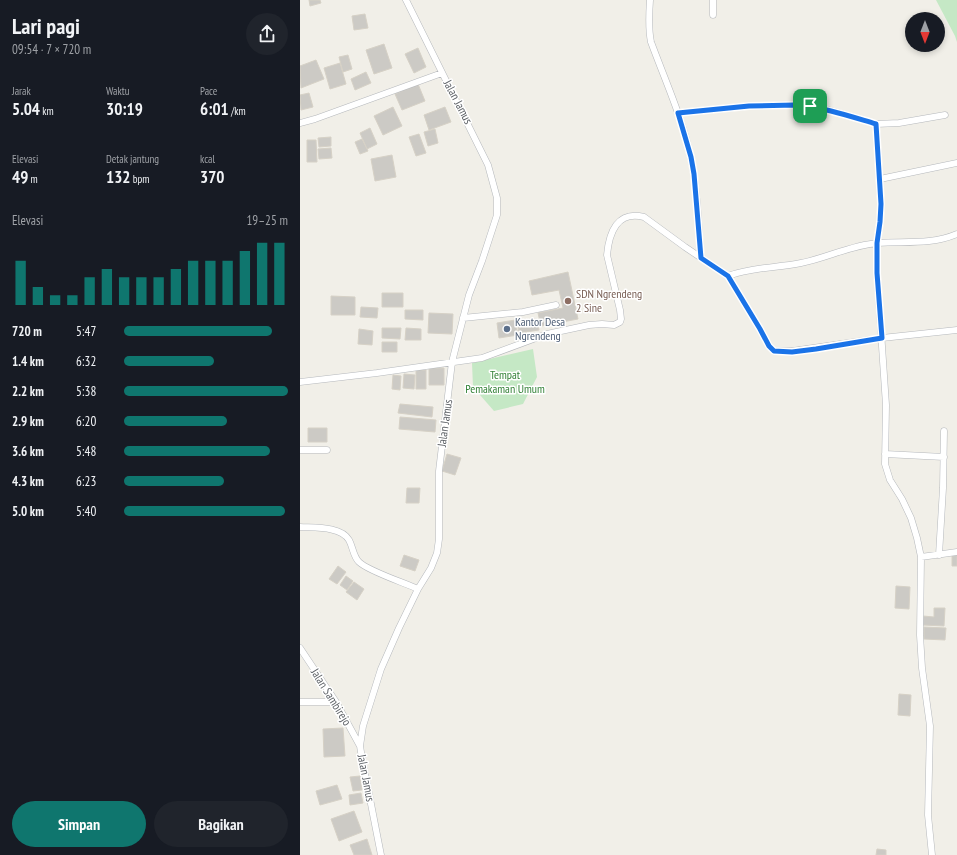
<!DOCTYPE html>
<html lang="id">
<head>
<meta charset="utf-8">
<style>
	:root { --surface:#171b24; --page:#20242c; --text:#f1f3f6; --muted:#9ea1a6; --accent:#0f766e }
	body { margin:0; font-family:"PT Sans Narrow",sans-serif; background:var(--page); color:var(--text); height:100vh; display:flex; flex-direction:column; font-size:15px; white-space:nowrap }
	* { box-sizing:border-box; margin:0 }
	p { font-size:13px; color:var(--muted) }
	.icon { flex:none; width:22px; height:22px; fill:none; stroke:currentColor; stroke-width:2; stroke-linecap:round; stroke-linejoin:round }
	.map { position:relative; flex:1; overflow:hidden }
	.drawer { display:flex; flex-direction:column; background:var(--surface); width:300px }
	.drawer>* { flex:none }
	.needle { width:26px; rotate:180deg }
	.fabs { position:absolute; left:605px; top:12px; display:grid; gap:8px }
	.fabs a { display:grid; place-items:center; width:40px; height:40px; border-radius:50%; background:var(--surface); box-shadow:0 2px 6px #0003; font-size:20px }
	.pin { position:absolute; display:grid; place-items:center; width:34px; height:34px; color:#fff; margin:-17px; border-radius:8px; box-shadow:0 2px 6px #0006 }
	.round { display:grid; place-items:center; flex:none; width:42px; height:42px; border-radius:21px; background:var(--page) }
	.summary { display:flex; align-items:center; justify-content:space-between; height:68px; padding:0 12px }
	h1 { font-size:22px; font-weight:800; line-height:30px }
	.stats { display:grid; grid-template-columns:repeat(3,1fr); gap:6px; height:68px; padding:4px 12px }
	.stats div { display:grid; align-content:center }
	.stats b { font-size:17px; font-weight:800 }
	.stats small { font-size:11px; font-weight:400 }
	.stats p { font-size:11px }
	.chart { height:112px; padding:8px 12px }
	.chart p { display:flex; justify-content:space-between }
	.chart svg { width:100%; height:72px; margin-top:4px; stroke:var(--accent); stroke-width:6 }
	.cta { display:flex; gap:8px; margin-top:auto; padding:8px 12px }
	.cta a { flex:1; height:46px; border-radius:24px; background:var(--accent); color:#fff; font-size:16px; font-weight:800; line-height:46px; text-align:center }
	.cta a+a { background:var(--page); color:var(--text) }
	ul { padding:0 12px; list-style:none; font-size:13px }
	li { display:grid; grid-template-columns:64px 48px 1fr; align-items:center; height:30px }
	li i { height:10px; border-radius:5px; background:var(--accent) }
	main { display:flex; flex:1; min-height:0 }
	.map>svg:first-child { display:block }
	.green { fill:#c5e8c5 }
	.building { fill:#cccac5; stroke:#d6d1c6 }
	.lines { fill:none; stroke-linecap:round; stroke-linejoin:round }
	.minor-casing { stroke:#b5b8bc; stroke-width:7 }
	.minor { stroke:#fff; stroke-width:6 }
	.route-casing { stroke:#fff; stroke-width:8 }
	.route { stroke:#1a73e8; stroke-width:5 }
	.education-dot { fill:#8d6e63; stroke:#fff; stroke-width:1.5 }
	.service-dot { fill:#5c6f8a; stroke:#fff; stroke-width:1.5 }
	.labels { text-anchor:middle; stroke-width:3; stroke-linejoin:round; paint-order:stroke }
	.street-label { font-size:12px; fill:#5f6368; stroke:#fff }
	.education-label { font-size:12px; fill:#785e54; stroke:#fff; text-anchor:start }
	.service-label { font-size:12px; fill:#4e5e75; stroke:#fff; text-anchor:start }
	.park-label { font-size:12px; fill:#348238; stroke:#fff }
</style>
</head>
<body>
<main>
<section class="drawer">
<div class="summary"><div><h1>Lari pagi</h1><p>09:54 · 7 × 720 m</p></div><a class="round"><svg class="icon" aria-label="share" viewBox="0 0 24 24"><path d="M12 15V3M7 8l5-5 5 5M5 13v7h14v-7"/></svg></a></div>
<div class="stats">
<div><p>Jarak</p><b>5.04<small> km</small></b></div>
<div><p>Waktu</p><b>30:19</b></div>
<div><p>Pace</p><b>6:01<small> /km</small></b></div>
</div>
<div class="stats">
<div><p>Elevasi</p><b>49<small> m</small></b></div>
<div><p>Detak jantung</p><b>132<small> bpm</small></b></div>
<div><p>kcal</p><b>370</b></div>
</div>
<div class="chart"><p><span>Elevasi</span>19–25 m</p>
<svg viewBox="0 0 160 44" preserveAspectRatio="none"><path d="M5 44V17M15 44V33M25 44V38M35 44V38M45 44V27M55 44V22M65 44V27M75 44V27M85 44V27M95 44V22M105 44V17M115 44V17M125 44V17M135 44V11M145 44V6M155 44V6"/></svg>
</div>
<ul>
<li><b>720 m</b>5:47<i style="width:90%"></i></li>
<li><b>1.4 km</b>6:32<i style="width:55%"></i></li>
<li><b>2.2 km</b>5:38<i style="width:100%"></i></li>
<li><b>2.9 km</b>6:20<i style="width:63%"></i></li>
<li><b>3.6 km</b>5:48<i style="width:89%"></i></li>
<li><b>4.3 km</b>6:23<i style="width:61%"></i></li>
<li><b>5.0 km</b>5:40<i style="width:98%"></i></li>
</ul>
<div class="cta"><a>Simpan</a><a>Bagikan</a></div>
</section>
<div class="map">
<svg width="657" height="855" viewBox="0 0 657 855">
	<rect width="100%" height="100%" fill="#f1efe8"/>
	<!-- green -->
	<path class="green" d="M 636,0 L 657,0 L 657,42 L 655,36 Z
		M 233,349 L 237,377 L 223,404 L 194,411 L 173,387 L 172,363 Z"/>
	<!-- building -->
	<path class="building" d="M 9,0 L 20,0 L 21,3 L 10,6 Z
		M 65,14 L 68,28 L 54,30 L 52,16 Z
		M 84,44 L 92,68 L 74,74 L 66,50 Z
		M 118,48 L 126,67 L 114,73 L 105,54 Z
		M 48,55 L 52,69 L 43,72 L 39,57 Z
		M 16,60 L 24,79 L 1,88 L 0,66 Z
		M 40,63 L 46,84 L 30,89 L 24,68 Z
		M 66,72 L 71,83 L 55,90 L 51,79 Z
		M 118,84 L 125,101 L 102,110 L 95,94 Z
		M 9,93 L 13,107 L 1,110 L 0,95 Z
		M 93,107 L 102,126 L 83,135 L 74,116 Z
		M 145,107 L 151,122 L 129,130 L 124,115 Z
		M 70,128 L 77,144 L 67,149 L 60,133 Z
		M 135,129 L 138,143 L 128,146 L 124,132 Z
		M 119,134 L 126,153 L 116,156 L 109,137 Z
		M 31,137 L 31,146 L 19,147 L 18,138 Z
		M 62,139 L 68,151 L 60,154 L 55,142 Z
		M 7,140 L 16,140 L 17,162 L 7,162 Z
		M 31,148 L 32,158 L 19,159 L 18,149 Z
		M 92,155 L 96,177 L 75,181 L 71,159 Z
		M 268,272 L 278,319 L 241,326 L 238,313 L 263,308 L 259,290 L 232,295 L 229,281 Z
		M 82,293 L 103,293 L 103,307 L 82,307 Z
		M 31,296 L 55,297 L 55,315 L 31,315 Z
		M 61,307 L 78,308 L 77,318 L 60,317 Z
		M 105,310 L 123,310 L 123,320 L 105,319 Z
		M 129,313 L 153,314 L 152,334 L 128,333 Z
		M 237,319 L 239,330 L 219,333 L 217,321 Z
		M 215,320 L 218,335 L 199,338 L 197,323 Z
		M 82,328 L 101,328 L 100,339 L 82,338 Z
		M 106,328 L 121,329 L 121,340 L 105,340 Z
		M 59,329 L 73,331 L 72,345 L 58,344 Z
		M 82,342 L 97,342 L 97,352 L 82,352 Z
		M 129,368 L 144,368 L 144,385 L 129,385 Z
		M 116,370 L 126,370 L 126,389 L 116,389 Z
		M 104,374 L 115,375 L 114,389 L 103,388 Z
		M 93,375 L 101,376 L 100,390 L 92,389 Z
		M 100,404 L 133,407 L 132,417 L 98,413 Z
		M 100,417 L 136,420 L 135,432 L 99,429 Z
		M 8,428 L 27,428 L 27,442 L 8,442 Z
		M 147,454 L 161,458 L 155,475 L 142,471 Z
		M 107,488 L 120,488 L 119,503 L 106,503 Z
		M 104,555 L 119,560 L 115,571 L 100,566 Z
		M 652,555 L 657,555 L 657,566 L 652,566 Z
		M 38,566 L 46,572 L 37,584 L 29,579 Z
		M 46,576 L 53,581 L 47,590 L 40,585 Z
		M 54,582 L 64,589 L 57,600 L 46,592 Z
		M 596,586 L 610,587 L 609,609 L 595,608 Z
		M 634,608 L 645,608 L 644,626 L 622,625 L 623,616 L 634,617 Z
		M 624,627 L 646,628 L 645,640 L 624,639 Z
		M 599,694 L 611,695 L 610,716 L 598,715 Z
		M 43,728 L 45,756 L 24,757 L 23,729 Z
		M 60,776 L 62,790 L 53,791 L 50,777 Z
		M 37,785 L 42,799 L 20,805 L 16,791 Z
		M 61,793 L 63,803 L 50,805 L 49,795 Z
		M 54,811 L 62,832 L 39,841 L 31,819 Z
		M 67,839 L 72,855 L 54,855 L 50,845 Z
		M 577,849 L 586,850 L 586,855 L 576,855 Z"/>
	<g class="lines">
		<!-- minor casing -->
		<g class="minor-casing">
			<path id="minor" d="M 350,0 C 349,14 348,28 351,42 C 365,80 382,117 391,158 C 398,190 398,225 401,258
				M 413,0 L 413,15
				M 378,113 L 449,106 L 495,105 L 510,106 L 529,110 L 576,124 L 599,123 L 645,115
				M 0,123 L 15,119 L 142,73
				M 576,124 L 581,204 L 580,222 L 577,243 L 577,273 L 586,405 L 585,464 L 590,480 L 602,499 L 611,518 L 617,538 L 621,557 L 620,635 L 622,668 L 630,726 L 628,815 L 632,855
				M 580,179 L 657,163
				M 428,276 C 452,267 476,268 501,263 C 527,258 551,245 578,243 C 605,241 631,245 657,234
				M 163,318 L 223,312 L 256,305
				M 0,382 L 77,373 L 182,358 L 247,334 L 289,325 L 302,324 L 314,325 L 320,322 L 321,319 L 320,310 L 307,255 C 309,233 317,210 344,217 L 385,247 L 428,276 L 460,329 L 469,346 L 474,351 L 492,351 L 582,338 L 657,330
				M 0,450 L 27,450
				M 585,454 L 644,457
				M 0,527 C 14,528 41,526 49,540 C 53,547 53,556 59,562 C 68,571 105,583 118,589
				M 639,555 L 643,488 L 644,431
				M 621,557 L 657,552
				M 0,648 L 36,702 L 60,746
				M 0,702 L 36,702
				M 81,855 L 62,758 L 60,746 L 63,726 L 81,669 L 99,628 L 118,589 L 131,568 L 137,553 L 139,539 L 139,471 L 152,362 L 169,295 L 182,261 L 197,215 L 197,198 L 188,165 L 106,0"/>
		</g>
		<!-- minor -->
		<use href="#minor" class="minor"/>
	</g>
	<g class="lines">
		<!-- route casing -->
		<g class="route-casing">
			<path id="route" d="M 495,105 C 523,107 549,116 576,124 L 581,204 L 580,222 L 577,243 L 577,273 L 582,338 L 516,349 L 492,352 L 474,351 L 469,346 L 460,329 L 428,276 L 401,258 L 394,174 L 391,157 L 378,113 L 449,106 Z"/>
		</g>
		<!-- route -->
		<use href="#route" class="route"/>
	</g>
	<!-- markers -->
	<circle class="education-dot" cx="268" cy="301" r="4"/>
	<circle class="service-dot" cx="207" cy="329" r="4"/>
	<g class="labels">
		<!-- street labels -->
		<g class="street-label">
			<text transform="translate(158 102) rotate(62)" y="4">Jalan Jamus</text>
			<text transform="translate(145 423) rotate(-82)" y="4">Jalan Jamus</text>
			<text transform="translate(31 697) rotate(58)" y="4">Jalan Sambirejo</text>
			<text transform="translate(66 778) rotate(79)" y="4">Jalan Jamus</text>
		</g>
		<!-- education labels -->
		<g class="education-label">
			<text x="276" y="298">SDN Ngrendeng<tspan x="276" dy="14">2 Sine</tspan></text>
		</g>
		<!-- service labels -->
		<g class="service-label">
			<text x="215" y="326">Kantor Desa<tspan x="215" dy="14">Ngrendeng</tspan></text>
		</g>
		<!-- park labels -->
		<g class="park-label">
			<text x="205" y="379">Tempat<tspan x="205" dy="14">Pemakaman Umum</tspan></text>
		</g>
	</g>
</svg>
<div class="fabs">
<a><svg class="needle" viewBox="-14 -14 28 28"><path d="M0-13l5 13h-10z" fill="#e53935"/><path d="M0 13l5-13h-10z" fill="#9ea1a6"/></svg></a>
</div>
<div class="pin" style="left:510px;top:106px;background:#1e9e55"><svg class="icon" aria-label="arrive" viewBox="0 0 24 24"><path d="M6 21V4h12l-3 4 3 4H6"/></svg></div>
</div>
</main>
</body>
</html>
